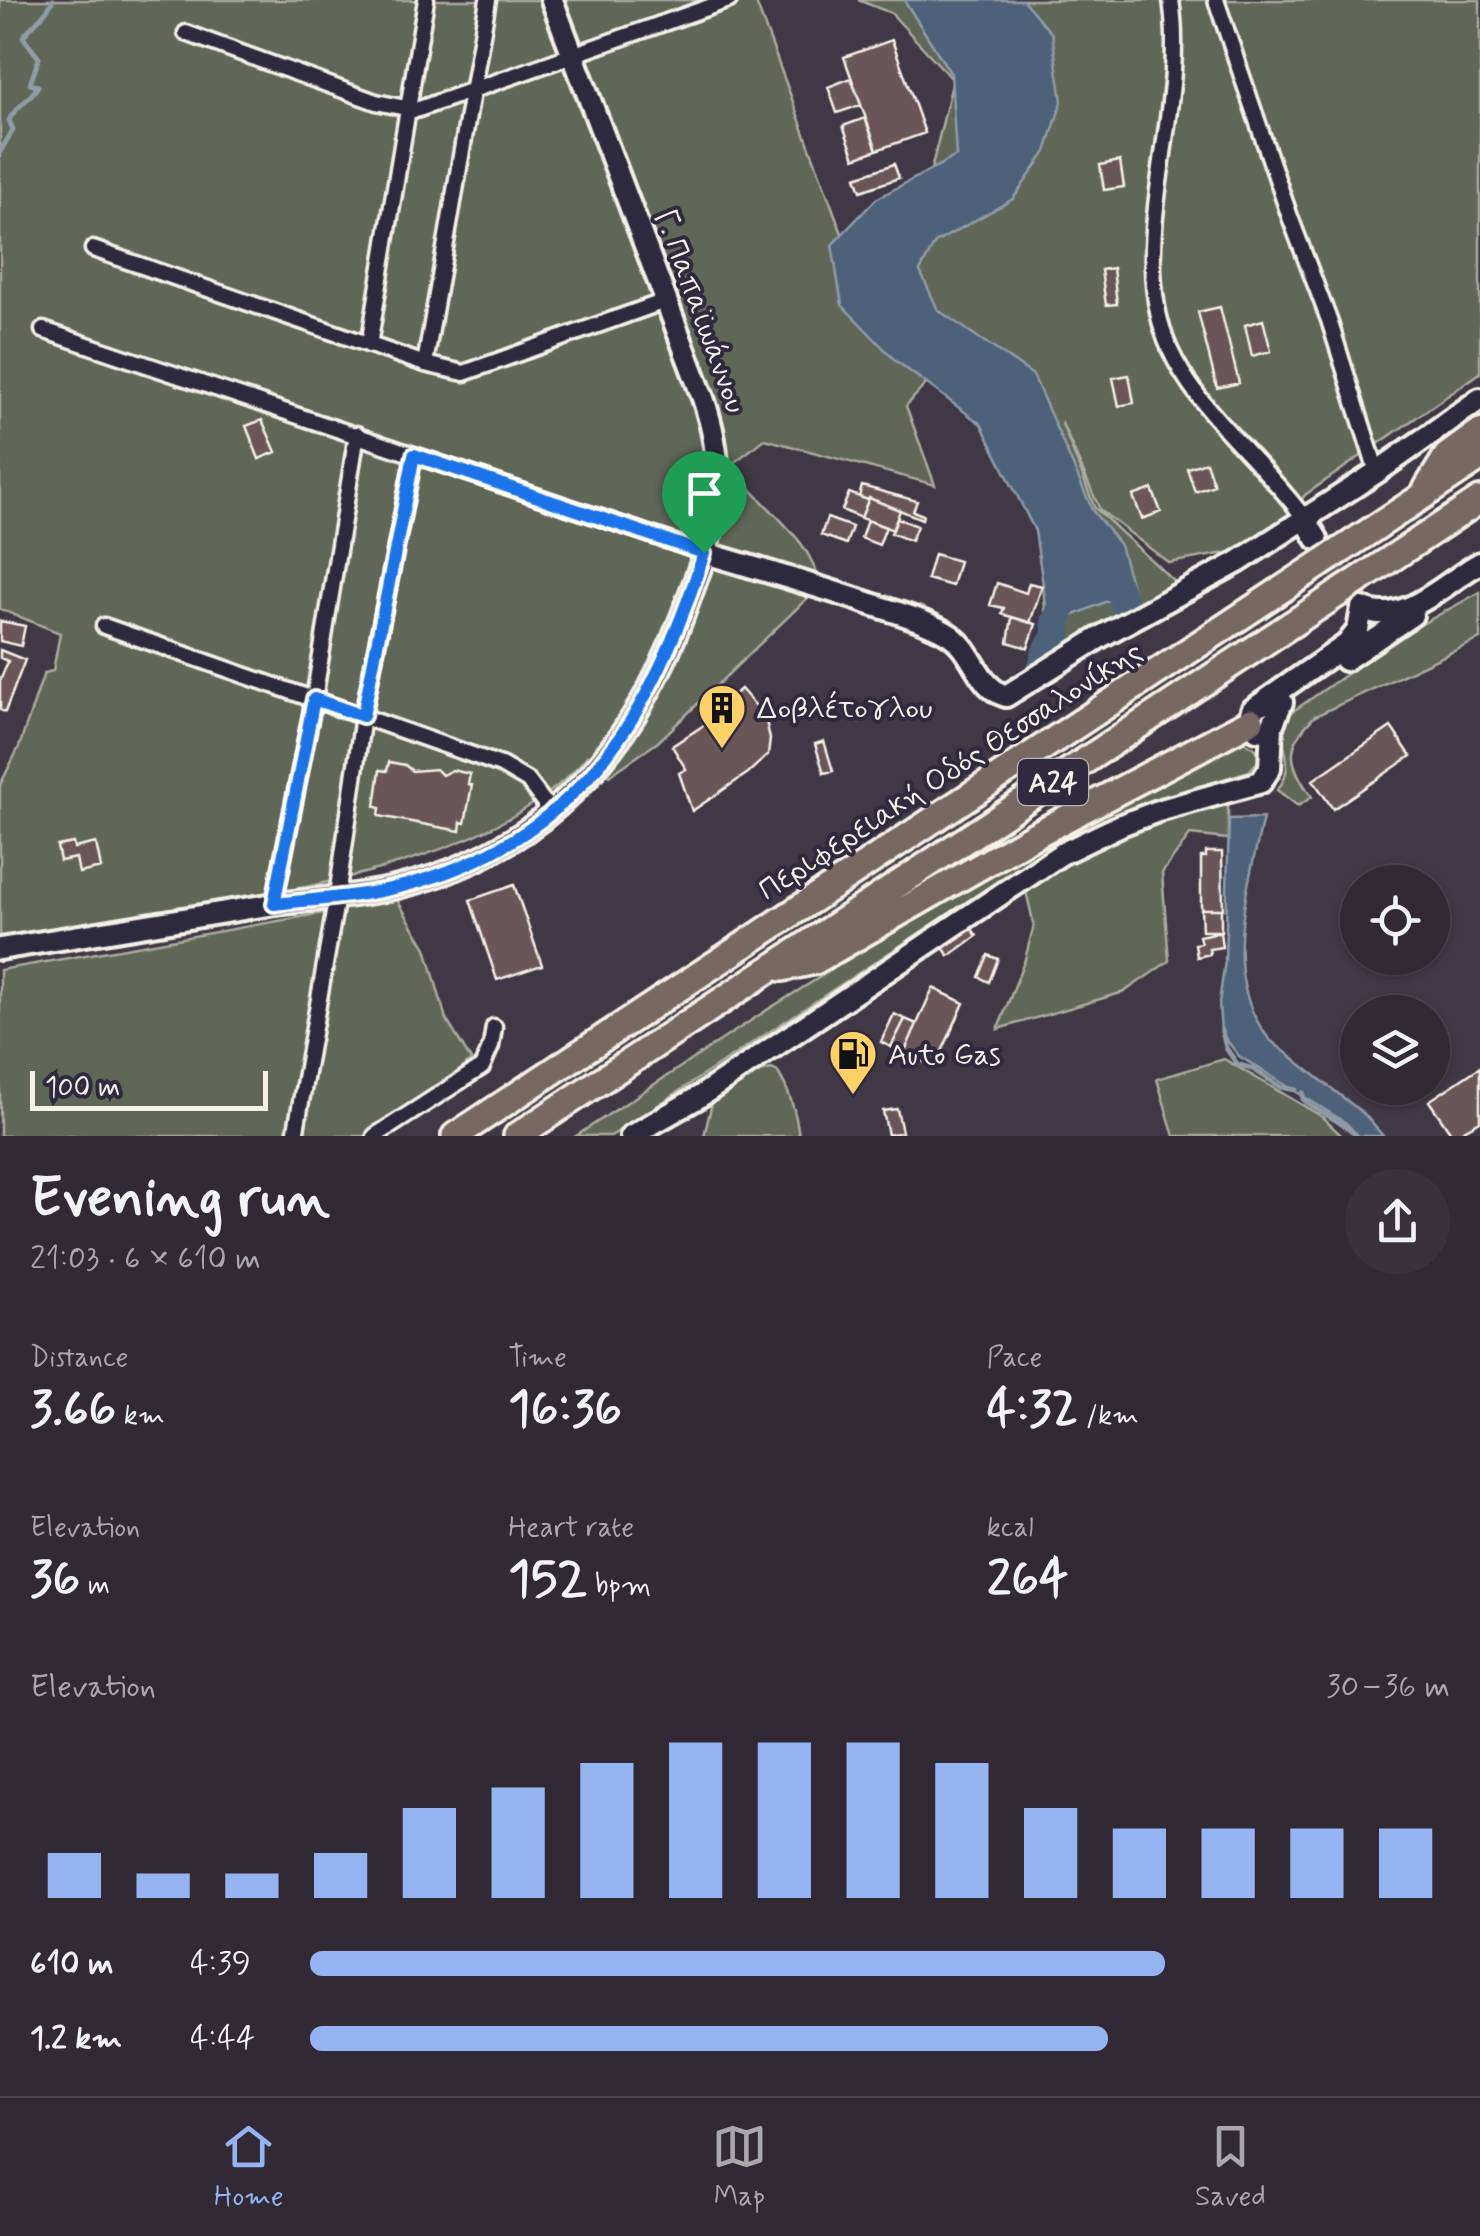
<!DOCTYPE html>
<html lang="en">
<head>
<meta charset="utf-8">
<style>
	:root { --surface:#312a34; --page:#39323c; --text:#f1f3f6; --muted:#a8a7ac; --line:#4c464f; --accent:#95b2f1 }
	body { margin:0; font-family:Mynerve,sans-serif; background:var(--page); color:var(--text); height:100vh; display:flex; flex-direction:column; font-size:38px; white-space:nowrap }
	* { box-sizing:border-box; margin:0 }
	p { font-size:32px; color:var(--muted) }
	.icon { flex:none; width:55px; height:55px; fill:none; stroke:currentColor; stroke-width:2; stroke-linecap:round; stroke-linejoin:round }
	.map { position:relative; height:1136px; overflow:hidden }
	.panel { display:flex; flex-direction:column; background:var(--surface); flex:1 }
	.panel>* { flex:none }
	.controls { position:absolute; left:1340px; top:865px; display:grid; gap:20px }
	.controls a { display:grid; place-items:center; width:110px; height:110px; border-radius:50%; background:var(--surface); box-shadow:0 2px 8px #0004,0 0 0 2px var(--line); font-size:50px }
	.scale { position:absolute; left:30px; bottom:25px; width:238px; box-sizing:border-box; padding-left:10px; border:5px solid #f4f1e8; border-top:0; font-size:28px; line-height:35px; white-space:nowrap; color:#f4f1e8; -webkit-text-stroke:8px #2f2a3d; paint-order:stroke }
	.pin { position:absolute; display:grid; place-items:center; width:85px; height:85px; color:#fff; margin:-102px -42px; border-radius:50% 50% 50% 0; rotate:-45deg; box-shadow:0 0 10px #0007 }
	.pin .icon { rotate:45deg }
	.round { display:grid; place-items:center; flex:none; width:105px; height:105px; border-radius:52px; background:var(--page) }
	.head { display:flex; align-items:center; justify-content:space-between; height:170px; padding:0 30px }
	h1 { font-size:55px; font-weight:700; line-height:75px }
	.metrics { display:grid; grid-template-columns:repeat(3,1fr); gap:15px; height:170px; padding:10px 30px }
	.metrics div { display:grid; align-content:center }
	.metrics b { font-size:50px; font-weight:700 }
	.metrics small { font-size:28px; font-weight:400 }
	.metrics p { font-size:28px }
	.chart { height:280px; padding:20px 30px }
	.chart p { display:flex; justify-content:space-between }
	.chart svg { width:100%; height:180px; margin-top:10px; stroke:var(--accent); stroke-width:6 }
	ul { padding:0 30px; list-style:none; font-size:32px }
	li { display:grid; grid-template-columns:160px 120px 1fr; align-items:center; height:75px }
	li i { height:25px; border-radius:12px; background:var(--accent) }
	.tabs { display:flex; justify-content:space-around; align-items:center; height:140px; border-top:2px solid var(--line); background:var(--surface); font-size:28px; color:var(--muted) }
	.tabs a { display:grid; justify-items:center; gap:5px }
	.tabs .current { color:var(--accent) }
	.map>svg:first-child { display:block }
	.green { fill:#606659; stroke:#aaaca0; stroke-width:2.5 }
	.water { fill:#4e627a; stroke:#909ba6; stroke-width:2.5 }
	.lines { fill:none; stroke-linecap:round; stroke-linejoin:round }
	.stream { stroke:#909ba6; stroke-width:5 }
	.river { stroke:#4e627a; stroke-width:28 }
	.building { fill:#6a5758; stroke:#f4f1e8; stroke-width:2.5 }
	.secondary-tunnel { stroke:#5c545d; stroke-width:20; stroke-dasharray:20 10; stroke-linecap:butt }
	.street-casing { stroke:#f4f1e8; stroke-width:21 }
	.secondary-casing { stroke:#f4f1e8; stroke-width:28 }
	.highway-casing { stroke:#f4f1e8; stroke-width:32 }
	.street { stroke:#2f2a3d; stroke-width:14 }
	.secondary { stroke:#2f2a3d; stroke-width:20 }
	.highway { stroke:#776864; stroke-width:25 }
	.highway-bridge-casing { stroke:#f4f1e8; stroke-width:32; stroke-linecap:butt }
	.highway-bridge { stroke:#776864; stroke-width:25 }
	.route-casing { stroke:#fff; stroke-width:20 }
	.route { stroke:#1a73e8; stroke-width:12 }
	.labels { text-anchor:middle; stroke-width:8; stroke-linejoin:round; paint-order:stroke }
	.shield { fill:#2f2a3d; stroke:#b9b5b5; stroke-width:2.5 }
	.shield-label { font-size:28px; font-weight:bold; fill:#f4f1e8 }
	.street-label { font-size:30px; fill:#f4f1e8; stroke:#2f2a3d }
	.poi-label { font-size:30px; fill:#f4f1e8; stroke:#2f2a3d; text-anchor:start }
</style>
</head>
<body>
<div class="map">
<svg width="1480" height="1136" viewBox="0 0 1480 1136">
	<rect width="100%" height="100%" fill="#413845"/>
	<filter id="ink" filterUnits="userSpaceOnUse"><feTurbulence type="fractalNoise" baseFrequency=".01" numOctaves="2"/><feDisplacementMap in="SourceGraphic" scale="20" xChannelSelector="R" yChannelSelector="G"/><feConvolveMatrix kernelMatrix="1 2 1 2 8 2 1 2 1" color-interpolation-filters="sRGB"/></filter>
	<g filter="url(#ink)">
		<!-- green -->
		<path class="green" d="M 0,0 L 755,0 L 850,255 L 929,178 L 953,80 L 891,13 L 858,0 L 1480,0 L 1480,373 L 1305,495 L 1291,514 L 1231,552 L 1169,563 L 1100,510 L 1061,421 L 1095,508 L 1175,582 L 1040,664 L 1046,621 L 1033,463 L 946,362 L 906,406 L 935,485 L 765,439 L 732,464 C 758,508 810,532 820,586 L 658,742 L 609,776 L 587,756 C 479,890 162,906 0,938 L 0,785 L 19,747 L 44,673 L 53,671 L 60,633 L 0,609 Z
			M 1480,592 L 1480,639 L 1315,716 C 1284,746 1288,764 1312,797 L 1298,806 L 1277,790 C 1293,771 1287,752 1279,731 L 1286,716 L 1404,634 Z
			M 1242,740 L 1256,749 L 1259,760 L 1249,771 L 1134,807 L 1050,847 L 611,1136 L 576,1136 L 767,1010 L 949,897 L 1035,846 Z
			M 1228,800 L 1228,839 L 1190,835 L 1162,873 L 1169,961 L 1124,992 L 998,1029 L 1025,959 L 1034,925 L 1024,883 L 1141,822 Z
			M 397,900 L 426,948 L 446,1019 L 471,1060 L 447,1083 L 366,1136 L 0,1136 L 0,970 Z
			M 1224,1059 L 1321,1116 L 1342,1136 L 1174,1136 L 1157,1079 Z
			M 771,1069 L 777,1071 C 790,1091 796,1112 799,1136 L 704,1136 L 712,1103 L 753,1074 Z"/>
		<!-- water -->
		<path class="water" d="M 904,0 L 1023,0 L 1052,34 L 1062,101 L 1046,152 L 1013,199 L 935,243 L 920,271 L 938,310 L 1033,375 L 1093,511 L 1120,545 L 1133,590 L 1049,626 L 1035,531 L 981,424 L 896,361 L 842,305 L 832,245 L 876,199 L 956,156 L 951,74 Z
			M 1263,818 C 1248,888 1218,978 1270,1040 L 1364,1114 L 1383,1136 L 1358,1136 L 1346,1123 L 1239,1056 L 1221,1033 L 1219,1003 L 1225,961 L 1229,819 Z"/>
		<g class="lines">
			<!-- stream -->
			<path class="stream" d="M 0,152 L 13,130 L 9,120 C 16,106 30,100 38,86 L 30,84 L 39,58 L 23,37 C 33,23 46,16 53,0
				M 1222,1031 L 1226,1048 L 1237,1064 L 1253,1069 L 1280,1087 L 1296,1090
				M 1303,1093 L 1303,1099 C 1318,1113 1338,1118 1357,1136"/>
			<!-- river -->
			<path class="river" d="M 1091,589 L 1106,582 L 1118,587 L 1128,614
				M 1042,666 L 1046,652 L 1057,634 L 1055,622 L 1063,606 L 1064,589"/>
		</g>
		<!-- building -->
		<path class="building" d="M 892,40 L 925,133 L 877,150 L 844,57 Z
			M 851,78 L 861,105 L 837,113 L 828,87 Z
			M 865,118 L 877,150 L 855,158 L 843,126 Z
			M 1120,161 L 1124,187 L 1104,190 L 1100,165 Z
			M 894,164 L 899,178 L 861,191 L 856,177 Z
			M 1113,268 L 1117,304 L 1106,305 L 1101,270 Z
			M 1220,307 L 1239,383 L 1217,388 L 1198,312 Z
			M 1263,320 L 1271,351 L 1252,356 L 1245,325 Z
			M 1129,375 L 1134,403 L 1119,406 L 1113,378 Z
			M 262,420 L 276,452 L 259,459 L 246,426 Z
			M 1206,462 L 1214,485 L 1195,492 L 1187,468 Z
			M 862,486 L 917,501 L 913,511 L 923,515 L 922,519 L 869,498 L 868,500 L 859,497 Z
			M 1152,489 L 1161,512 L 1142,519 L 1133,496 Z
			M 849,493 L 868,500 L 861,518 L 842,510 Z
			M 869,498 L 900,510 L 893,530 L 861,518 Z
			M 827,518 L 852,527 L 846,544 L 821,535 Z
			M 897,518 L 917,526 L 911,541 L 891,533 Z
			M 867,520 L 886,527 L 879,545 L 861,538 Z
			M 934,554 L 959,561 L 952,586 L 927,579 Z
			M 997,583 L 1026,593 L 1029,583 L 1042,586 L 1030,623 L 1002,614 L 1004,608 L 990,605 Z
			M 1012,617 L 1036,624 L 1028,648 L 1008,642 Z
			M 0,621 L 25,626 L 21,646 L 0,641 Z
			M 0,650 L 25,660 L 5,712 L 0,710 L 0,681 L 8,661 L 0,658 Z
			M 741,689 L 765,716 L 770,739 L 768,755 L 748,773 L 692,811 L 679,773 L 686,769 L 672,746 L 721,714 L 716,708 Z
			M 1391,727 L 1411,756 L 1333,809 L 1313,780 Z
			M 824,741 L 833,771 L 824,773 L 815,744 Z
			M 389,762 L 405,765 L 412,771 L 436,769 L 442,775 L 452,770 L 470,774 L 468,784 L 472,785 L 465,823 L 461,822 L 460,831 L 379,816 L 380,808 L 375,806 L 380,770 L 387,771 Z
			M 73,843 L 74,848 L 96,843 L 101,868 L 79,873 L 76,858 L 60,861 L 57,846 Z
			M 1206,852 L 1222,852 L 1223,909 L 1201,909 L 1201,857 L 1206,857 Z
			M 514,885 L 542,965 L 497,980 L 470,900 Z
			M 1201,909 L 1221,909 L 1221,931 L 1202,931 Z
			M 970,926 L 977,936 L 949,956 L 942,946 Z
			M 1220,932 L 1222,947 L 1209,949 L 1210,954 L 1197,957 L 1195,944 L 1201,943 L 1199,936 Z
			M 988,955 L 998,959 L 989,982 L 979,977 Z
			M 933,988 L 964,1003 L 935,1067 L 904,1053 Z
			M 894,1014 L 905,1019 L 891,1047 L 881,1042 Z
			M 905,1019 L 917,1024 L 904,1053 L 891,1047 Z
			M 1480,1067 L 1480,1121 L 1453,1136 L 1429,1101 Z
			M 897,1109 L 902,1132 L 888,1135 L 883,1111 Z"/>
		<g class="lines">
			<!-- secondary-tunnel -->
			<path class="secondary-tunnel" d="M 1321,545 L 1362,608"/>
			<!-- street casing -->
			<g class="street-casing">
				<path id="street" d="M 1171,0 C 1189,116 1119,255 1175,360 C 1207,420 1265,464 1305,519
					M 1216,0 L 1290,217 L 1329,320 L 1377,472
					M 186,33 L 376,102 L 416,110 L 729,0
					M 93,249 L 425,364 L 464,373 L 665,301
					M 43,330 L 705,553
					M 369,345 L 426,0
					M 425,364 L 488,0
					M 104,626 L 501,765 L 528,781 L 552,813
					M 274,904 L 314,699 L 357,434
					M 295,1136 L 337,896 L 363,716 L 414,455
					M 375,1136 L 482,1067 L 491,1046 L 494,1027"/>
			</g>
			<!-- secondary casing -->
			<g class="secondary-casing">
				<path id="secondary" d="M 1305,519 L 1317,539
					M 705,553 C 756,568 807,583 859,600 C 887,610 918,617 945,632 C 975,648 976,687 1006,696 L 1102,636 L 1238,562 L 1377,472 L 1480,399
					M 1345,660 L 1412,615
					M 1257,730 L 1250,718 L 1252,710 L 1347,644 L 1358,630 L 1362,608 C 1403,629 1446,581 1480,563
					M 0,949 C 87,935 175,920 262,906 C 307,899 354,898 398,887 C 543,852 631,753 682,617 C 713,534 733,486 703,398 L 552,0
					M 631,1136 L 699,1097 L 1061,854 L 1121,825 L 1158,811 L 1261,782 L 1270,768 L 1272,726 L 1282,702"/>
			</g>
			<!-- highway casing -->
			<g class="highway-casing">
				<path id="highway" d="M 1427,488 L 1447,456 L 1480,432
					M 1343,549 L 1480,458
					M 1362,578 L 1480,500
					M 782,968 L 815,961 L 1035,835 L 1251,721
					M 455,1136 L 1320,564
					M 517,1136 L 1339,593"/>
			</g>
			<!-- street -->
			<use href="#street" class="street"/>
			<!-- secondary -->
			<use href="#secondary" class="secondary"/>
			<!-- highway -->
			<use href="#highway" class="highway"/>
			<!-- highway-bridge casing -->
			<g class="highway-bridge-casing">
				<path id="highway-bridge" d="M 1320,564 L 1343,549
					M 1339,593 L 1362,578"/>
			</g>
			<!-- highway-bridge -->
			<use href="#highway-bridge" class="highway-bridge"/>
		</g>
	</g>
	<g class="lines" filter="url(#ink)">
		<!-- route casing -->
		<g class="route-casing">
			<path id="route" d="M 414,455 L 704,553 C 651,718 580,839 403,886 C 361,897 317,899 274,904 L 314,699 L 363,716 Z"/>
		</g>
		<!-- route -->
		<use href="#route" class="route"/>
	</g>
	<!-- icons -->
	<defs>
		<g id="building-pin" transform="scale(2.5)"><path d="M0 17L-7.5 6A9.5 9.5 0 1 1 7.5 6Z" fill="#ffd166" stroke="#2f2a3d"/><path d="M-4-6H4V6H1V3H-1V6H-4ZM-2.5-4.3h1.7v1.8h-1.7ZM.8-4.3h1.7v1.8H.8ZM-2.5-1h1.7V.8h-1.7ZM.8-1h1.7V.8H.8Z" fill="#111"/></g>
		<g id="fuel-pin" transform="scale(2.5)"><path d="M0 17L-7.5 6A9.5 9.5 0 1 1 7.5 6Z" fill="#ffd166" stroke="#2f2a3d"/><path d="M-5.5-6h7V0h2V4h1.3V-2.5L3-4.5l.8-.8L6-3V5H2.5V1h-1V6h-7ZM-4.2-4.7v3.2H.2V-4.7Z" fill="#111"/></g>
	</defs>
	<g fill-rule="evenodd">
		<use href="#building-pin" x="722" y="708"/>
		<use href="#fuel-pin" x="853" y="1054"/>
	</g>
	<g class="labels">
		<!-- shield labels -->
		<rect class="shield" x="1018" y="759" width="70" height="46" rx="8"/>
		<g class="shield-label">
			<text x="1053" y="792">Α24</text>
		</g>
		<!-- street labels -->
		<g class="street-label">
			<text transform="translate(701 311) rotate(70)" y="10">Γ. Παπαϊωάννου</text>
			<text transform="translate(950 770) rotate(-33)" y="10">Περιφερειακή Οδός Θεσσαλονίκης</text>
		</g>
		<!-- poi labels -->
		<g class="poi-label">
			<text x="757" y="718">Δοβλέτογλου</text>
			<text x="888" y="1064">Auto Gas</text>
		</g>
	</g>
</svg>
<div class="controls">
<a><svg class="icon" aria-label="locate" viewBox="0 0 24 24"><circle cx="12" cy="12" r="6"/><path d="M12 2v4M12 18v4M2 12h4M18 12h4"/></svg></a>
<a><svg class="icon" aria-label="layers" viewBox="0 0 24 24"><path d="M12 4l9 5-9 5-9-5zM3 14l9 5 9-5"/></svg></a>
</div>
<div class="scale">100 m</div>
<div class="pin" style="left:704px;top:553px;background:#1e9e55"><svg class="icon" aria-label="arrive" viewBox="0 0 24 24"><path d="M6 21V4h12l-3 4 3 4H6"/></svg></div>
</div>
<section class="panel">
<div class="head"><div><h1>Evening run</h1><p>21:03 · 6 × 610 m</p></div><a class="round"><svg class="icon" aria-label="share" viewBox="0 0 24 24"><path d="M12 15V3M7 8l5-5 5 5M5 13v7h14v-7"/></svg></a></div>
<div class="metrics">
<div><p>Distance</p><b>3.66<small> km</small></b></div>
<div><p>Time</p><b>16:36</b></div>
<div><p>Pace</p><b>4:32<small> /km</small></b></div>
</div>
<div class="metrics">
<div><p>Elevation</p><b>36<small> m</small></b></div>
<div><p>Heart rate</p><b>152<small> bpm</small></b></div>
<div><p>kcal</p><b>264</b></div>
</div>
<div class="chart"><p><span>Elevation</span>30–36 m</p>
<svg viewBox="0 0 160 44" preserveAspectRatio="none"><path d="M5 44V33M15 44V38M25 44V38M35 44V33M45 44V22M55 44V17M65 44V11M75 44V6M85 44V6M95 44V6M105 44V11M115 44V22M125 44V27M135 44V27M145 44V27M155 44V27"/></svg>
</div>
<ul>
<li><b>610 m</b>4:39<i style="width:75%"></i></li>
<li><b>1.2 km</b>4:44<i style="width:70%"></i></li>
</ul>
</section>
<nav class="tabs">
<a class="current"><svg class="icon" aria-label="home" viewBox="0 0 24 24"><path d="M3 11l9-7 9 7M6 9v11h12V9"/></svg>Home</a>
<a><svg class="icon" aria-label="map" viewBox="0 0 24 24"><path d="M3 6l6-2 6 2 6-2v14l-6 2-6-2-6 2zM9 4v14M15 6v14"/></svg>Map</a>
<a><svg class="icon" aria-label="saved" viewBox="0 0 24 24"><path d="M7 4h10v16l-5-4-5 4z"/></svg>Saved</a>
</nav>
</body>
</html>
